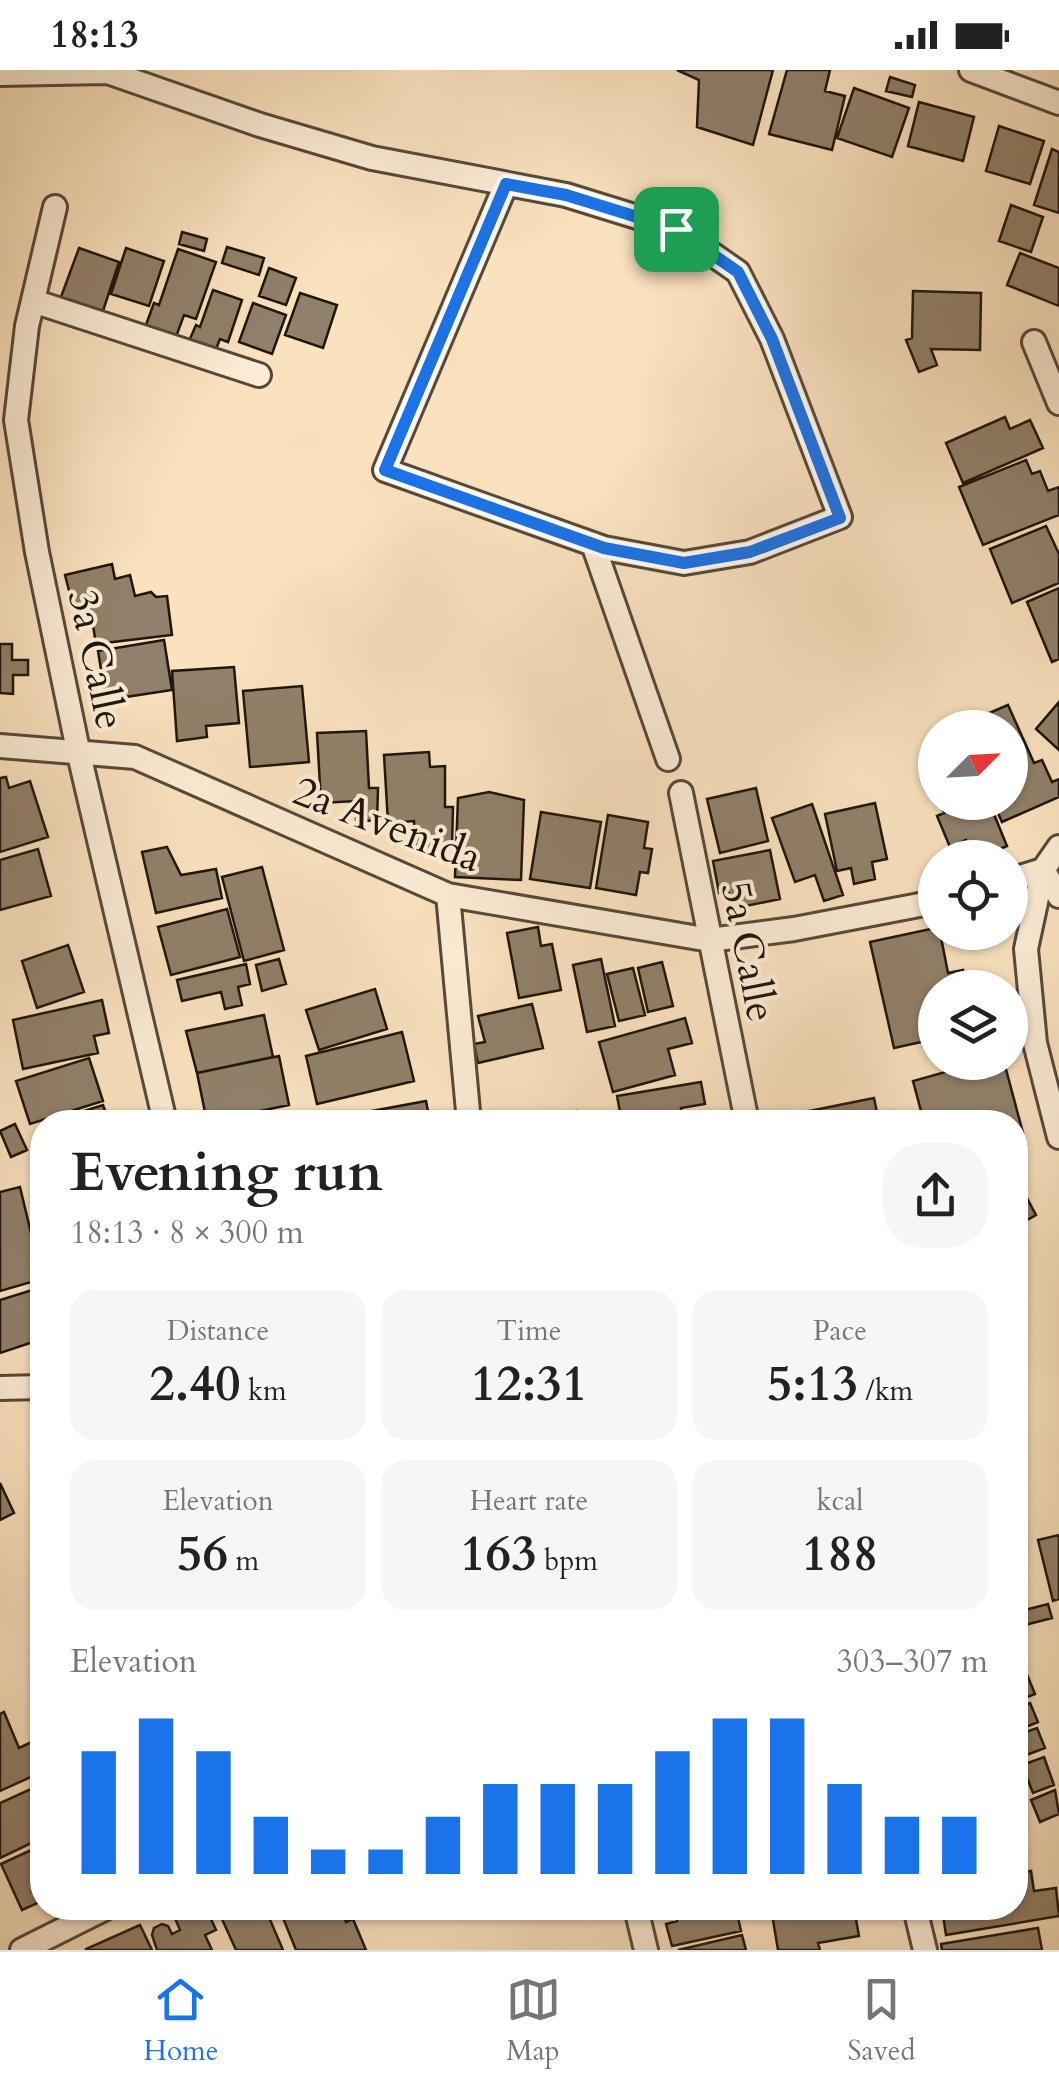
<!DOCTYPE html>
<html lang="en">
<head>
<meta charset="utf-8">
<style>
	:root { --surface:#fff; --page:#f6f6f6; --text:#222; --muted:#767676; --line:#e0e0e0; --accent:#1a73e8 }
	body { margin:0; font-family:Cardo,serif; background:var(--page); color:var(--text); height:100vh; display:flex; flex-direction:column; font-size:38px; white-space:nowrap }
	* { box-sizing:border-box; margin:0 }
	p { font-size:32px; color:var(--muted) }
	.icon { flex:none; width:55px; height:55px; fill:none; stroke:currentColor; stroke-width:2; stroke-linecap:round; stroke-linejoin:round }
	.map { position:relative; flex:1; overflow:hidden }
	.drawer { position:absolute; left:30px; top:1040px; width:998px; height:810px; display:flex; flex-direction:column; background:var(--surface); border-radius:40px; box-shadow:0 2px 8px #0004 }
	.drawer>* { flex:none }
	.needle { width:65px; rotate:66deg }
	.tools { position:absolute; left:918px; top:640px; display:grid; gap:20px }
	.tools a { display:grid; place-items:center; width:110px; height:110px; border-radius:50%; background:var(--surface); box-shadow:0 2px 8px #0004; font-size:50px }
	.pin { position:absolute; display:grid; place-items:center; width:85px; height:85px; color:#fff; margin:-42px; border-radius:20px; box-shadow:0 5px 15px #0006 }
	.round { display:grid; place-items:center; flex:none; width:105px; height:105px; border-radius:40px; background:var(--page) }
	.headline { display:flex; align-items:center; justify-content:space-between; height:170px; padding:0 40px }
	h1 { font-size:55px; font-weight:800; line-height:75px }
	.figures { display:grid; grid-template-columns:repeat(3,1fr); gap:15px; height:170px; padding:10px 40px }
	.figures div { display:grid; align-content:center; border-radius:25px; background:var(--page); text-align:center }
	.figures b { font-size:50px; font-weight:800 }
	.figures small { font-size:28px; font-weight:400 }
	.figures p { font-size:28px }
	.chart { height:280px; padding:20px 40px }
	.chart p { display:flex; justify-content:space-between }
	.chart svg { width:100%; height:180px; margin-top:10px; stroke:var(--accent); stroke-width:6 }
	.status { display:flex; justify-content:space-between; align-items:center; height:70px; padding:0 50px; background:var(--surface); direction:ltr }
	.status svg { height:28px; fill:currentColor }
	.menu { display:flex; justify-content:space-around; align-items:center; height:140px; border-top:2px solid var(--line); background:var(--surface); font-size:28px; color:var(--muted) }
	.menu a { display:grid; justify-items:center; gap:5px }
	.menu .current { color:var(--accent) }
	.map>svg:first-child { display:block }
	.building { fill:#91806a; stroke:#1f160e; stroke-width:2.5 }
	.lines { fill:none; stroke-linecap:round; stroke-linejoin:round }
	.street-casing { stroke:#56493a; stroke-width:28 }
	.street { stroke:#fcecd5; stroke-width:22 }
	.route-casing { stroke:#fff; stroke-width:20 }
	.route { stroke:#1a73e8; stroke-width:12 }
	.labels { text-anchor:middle; stroke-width:8; stroke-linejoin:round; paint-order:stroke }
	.street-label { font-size:42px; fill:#1f160e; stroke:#fcecd5 }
</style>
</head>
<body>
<div class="status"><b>18:13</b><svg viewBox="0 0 49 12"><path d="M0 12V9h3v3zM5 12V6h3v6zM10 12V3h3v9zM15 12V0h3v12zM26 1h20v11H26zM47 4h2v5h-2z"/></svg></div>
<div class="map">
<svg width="1059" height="1880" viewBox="0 0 1059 1880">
	<rect width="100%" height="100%" fill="#fae2bf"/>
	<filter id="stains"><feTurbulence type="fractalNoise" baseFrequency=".002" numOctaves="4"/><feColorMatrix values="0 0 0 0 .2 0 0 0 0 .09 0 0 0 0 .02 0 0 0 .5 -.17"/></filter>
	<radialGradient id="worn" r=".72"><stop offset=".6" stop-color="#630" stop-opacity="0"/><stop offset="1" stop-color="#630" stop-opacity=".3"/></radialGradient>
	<!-- building -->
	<path class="building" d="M 677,0 L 773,0 L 753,75 L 697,57 L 699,10 Z
		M 787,0 L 830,0 L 825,21 L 845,26 L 832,80 L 769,64 Z
		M 890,7 L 915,15 L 912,27 L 886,21 Z
		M 854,18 L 909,38 L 892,87 L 837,68 Z
		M 919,32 L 974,47 L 963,91 L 908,76 Z
		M 999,56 L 1044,71 L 1030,114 L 986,101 Z
		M 1052,79 L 1059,82 L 1059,143 L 1034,135 Z
		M 1011,135 L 1043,147 L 1031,182 L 999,171 Z
		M 182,162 L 207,169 L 204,181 L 179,174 Z
		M 227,177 L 264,188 L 259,205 L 222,193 Z
		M 79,178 L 119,192 L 103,241 L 61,227 Z
		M 126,178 L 164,191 L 149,236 L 111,224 Z
		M 178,179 L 216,192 L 196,249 L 184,245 L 173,275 L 143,263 L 154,233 L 159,235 Z
		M 1020,183 L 1059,198 L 1059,236 L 1007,215 Z
		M 269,198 L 296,208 L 286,235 L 259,226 Z
		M 213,220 L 242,230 L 228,272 L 220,269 L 212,289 L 186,278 L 196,255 L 200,257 Z
		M 913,221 L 981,223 L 980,280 L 931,279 L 937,295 L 919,302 L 906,270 L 912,268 Z
		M 300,223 L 337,235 L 323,278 L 285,265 Z
		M 253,233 L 286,245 L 272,284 L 239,272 Z
		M 1005,347 L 1010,359 L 1030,350 L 1043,378 L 963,413 L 946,373 Z
		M 1026,390 L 1032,404 L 1040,401 L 1048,421 L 1059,417 L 1059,445 L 983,475 L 959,417 Z
		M 1046,456 L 1059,484 L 1059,513 L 1012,533 L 990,479 Z
		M 112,494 L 115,509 L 130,505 L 135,526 L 151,522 L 156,527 L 167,526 L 172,565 L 96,574 L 91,543 L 74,540 L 65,505 Z
		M 1059,518 L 1059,589 L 1052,592 L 1027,532 Z
		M 164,570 L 172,620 L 106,630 L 98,581 Z
		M 0,574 L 12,574 L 12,590 L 28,590 L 28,605 L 13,605 L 13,624 L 0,623 Z
		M 234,597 L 239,653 L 206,656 L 207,667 L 177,671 L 172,601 Z
		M 302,616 L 309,692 L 250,697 L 243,621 Z
		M 1059,632 L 1059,680 L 1036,659 Z
		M 1008,635 L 1034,693 L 1042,690 L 1052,712 L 1059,709 L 1059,727 L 1002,752 L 993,732 L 1010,732 L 1010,658 L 968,658 L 966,653 Z
		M 366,661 L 369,718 L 378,718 L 377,751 L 356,750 L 356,731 L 321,733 L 317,663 Z
		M 429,682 L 430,697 L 445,696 L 445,737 L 453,737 L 452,776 L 415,776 L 414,751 L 388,753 L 384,685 Z
		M 6,707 L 9,718 L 30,711 L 48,767 L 0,782 L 0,708 Z
		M 756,718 L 768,771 L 720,783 L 707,729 Z
		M 489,722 L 524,730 L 521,810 L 455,807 L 458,728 Z
		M 940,732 L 989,732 L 1007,776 L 981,787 L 977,777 L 970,780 L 966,770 L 950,777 L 937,746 L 944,743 Z
		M 875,733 L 887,789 L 872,792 L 875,809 L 854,814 L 851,798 L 837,801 L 825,744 Z
		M 812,734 L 843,825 L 824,831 L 815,805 L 795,812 L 772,748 Z
		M 541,742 L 601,752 L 590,818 L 530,809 Z
		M 608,745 L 648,752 L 644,778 L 652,779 L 648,803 L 640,802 L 636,825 L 596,818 Z
		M 167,777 L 181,805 L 216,799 L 222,828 L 156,843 L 142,782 Z
		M 38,779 L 51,826 L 0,840 L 0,790 Z
		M 770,780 L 780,829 L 731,839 L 728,821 L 719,823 L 713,791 Z
		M 262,797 L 284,880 L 244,891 L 222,807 Z
		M 227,839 L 240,887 L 171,905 L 158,857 Z
		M 538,857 L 541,876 L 552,874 L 561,920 L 519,928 L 507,863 Z
		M 935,858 L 935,862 L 940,862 L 948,903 L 963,900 L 967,916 L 980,914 L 980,918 L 935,918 L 935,969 L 894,978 L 870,872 Z
		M 68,875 L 84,922 L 37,938 L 22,891 Z
		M 279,889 L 286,914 L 262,921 L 256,895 Z
		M 601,889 L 615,956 L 587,962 L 573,895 Z
		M 662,892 L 673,936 L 648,942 L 638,898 Z
		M 246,894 L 250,914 L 238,917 L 242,935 L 225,939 L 221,922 L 182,931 L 177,910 Z
		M 633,898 L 645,945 L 619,951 L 607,904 Z
		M 375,919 L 387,959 L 319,980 L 306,940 Z
		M 102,930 L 109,963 L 94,966 L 98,983 L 23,999 L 13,950 Z
		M 532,934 L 543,978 L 478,993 L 474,974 L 485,972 L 478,946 Z
		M 264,945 L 273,987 L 197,1003 L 186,961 Z
		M 685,948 L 692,973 L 668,979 L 675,1005 L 613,1022 L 599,972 Z
		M 402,962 L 414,1011 L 317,1034 L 306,986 Z
		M 279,986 L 289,1035 L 207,1052 L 197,1003 Z
		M 89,988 L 103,1031 L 30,1054 L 16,1011 Z
		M 981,992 L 1004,992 L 1026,1074 L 1015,1077 L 1015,1052 L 924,1052 L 913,1011 Z
		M 701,1012 L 705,1034 L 681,1038 L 684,1052 L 622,1052 L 617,1026 Z
		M 874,1028 L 879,1052 L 766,1052 L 765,1050 Z
		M 426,1031 L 430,1052 L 351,1052 L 350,1045 Z
		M 103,1035 L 109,1052 L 49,1052 Z
		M 576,1041 L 579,1052 L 526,1052 Z
		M 15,1054 L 27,1080 L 11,1087 L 0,1061 Z
		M 1020,1115 L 1036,1145 L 1015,1157 L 1015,1118 Z
		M 20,1117 L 42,1209 L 0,1221 L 0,1122 Z
		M 42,1217 L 42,1269 L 0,1283 L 0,1230 Z
		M 0,1413 L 14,1443 L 0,1450 Z
		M 1059,1465 L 1059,1529 L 1053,1531 L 1038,1470 Z
		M 1048,1534 L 1052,1548 L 1021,1556 L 1017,1542 Z
		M 1017,1580 L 1035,1624 L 1025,1628 L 1020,1622 L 1015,1624 Z
		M 1030,1633 L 1038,1652 L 1021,1659 L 1015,1639 Z
		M 4,1642 L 19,1678 L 38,1669 L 42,1679 L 42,1702 L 0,1721 L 0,1644 Z
		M 1037,1658 L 1045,1678 L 1021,1687 L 1015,1666 Z
		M 1044,1687 L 1054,1715 L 1033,1723 L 1022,1695 Z
		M 42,1714 L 42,1768 L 0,1788 L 0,1733 Z
		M 1055,1720 L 1059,1744 L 1040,1752 L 1031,1730 Z
		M 42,1775 L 42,1831 L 22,1840 L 1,1794 Z
		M 1031,1801 L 1034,1821 L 1056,1818 L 1059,1846 L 946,1865 L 942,1838 L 1015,1838 L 1015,1804 Z
		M 192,1838 L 206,1838 L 216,1860 L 205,1865 L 212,1880 L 157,1880 L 152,1865 L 154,1858 L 162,1854 L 168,1856 L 172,1864 L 180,1860 L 174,1846 Z
		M 217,1838 L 239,1838 L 240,1841 L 265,1838 L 283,1880 L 236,1880 Z
		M 307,1838 L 340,1838 L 346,1852 L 353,1849 L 366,1880 L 296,1880 L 283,1848 Z
		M 674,1838 L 736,1838 L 741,1861 L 672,1876 L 666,1854 L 677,1851 Z
		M 771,1838 L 854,1838 L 859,1866 L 818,1873 L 820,1880 L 778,1880 Z
		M 140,1855 L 152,1880 L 86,1880 L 86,1879 Z
		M 1038,1858 L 1042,1880 L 942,1880 L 941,1874 Z
		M 742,1865 L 746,1880 L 678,1880 Z"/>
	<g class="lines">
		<!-- street casing -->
		<g class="street-casing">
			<path id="street" d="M 971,0 L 1059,33
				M 0,4 L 108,2 L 260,55 L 372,88 L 566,125 L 676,159 L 738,202 L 772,269 L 840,447 L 750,482 L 684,493 L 604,478 L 385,400 L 506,114
				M 55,137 L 27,256 L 16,350 L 37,482 L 78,680 L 165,1052
				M 33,231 L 259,305
				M 1034,272 L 1059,333
				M 593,474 L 668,689
				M 0,676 L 135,687 L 448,825 L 710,870 L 794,859 L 935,832
				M 681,723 L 747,1052
				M 1059,777 L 1043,800 L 1059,826
				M 1010,810 L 1043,800 L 1026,879 L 1035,973 L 1059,1067
				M 448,825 L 469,1052
				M 0,1318 L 42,1317
				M 636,1838 L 646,1880
				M 915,1838 L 925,1880
				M 22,1880 L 106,1838"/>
		</g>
		<!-- street -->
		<use href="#street" class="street"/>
	</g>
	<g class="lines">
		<!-- route casing -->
		<g class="route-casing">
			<path id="route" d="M 506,114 L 566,125 L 676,159 L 738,202 L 772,269 L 840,448 L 750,482 L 684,493 L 604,478 L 385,400 Z"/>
		</g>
		<!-- route -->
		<use href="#route" class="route"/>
	</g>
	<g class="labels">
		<!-- street labels -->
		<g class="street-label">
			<text transform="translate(98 589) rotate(78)" y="15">3a Calle</text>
			<text transform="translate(388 753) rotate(21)" y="15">2a Avenida</text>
			<text transform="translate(750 881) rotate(79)" y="15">5a Calle</text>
		</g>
	</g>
	<rect width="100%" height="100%" filter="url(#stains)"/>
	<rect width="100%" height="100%" fill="url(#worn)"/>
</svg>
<div class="tools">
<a><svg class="needle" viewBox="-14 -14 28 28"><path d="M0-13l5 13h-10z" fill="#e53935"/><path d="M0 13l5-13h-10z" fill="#767676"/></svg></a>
<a><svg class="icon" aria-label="locate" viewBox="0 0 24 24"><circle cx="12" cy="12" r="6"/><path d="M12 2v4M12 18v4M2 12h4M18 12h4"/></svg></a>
<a><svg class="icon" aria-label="layers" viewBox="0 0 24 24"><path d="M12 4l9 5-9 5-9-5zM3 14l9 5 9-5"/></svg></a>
</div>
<div class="pin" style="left:676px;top:159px;background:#1e9e55"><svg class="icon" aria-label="arrive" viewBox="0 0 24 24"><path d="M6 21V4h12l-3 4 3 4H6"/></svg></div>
<section class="drawer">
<div class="headline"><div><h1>Evening run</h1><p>18:13 · 8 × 300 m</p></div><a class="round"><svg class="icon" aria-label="share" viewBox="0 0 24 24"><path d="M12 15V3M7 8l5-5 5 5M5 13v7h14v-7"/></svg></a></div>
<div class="figures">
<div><p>Distance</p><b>2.40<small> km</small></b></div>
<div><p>Time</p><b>12:31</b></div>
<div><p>Pace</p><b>5:13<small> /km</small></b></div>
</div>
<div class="figures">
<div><p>Elevation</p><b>56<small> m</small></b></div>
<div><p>Heart rate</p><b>163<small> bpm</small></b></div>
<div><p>kcal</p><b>188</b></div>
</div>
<div class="chart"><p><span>Elevation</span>303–307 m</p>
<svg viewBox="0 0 160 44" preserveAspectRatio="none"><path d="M5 44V14M15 44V6M25 44V14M35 44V30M45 44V38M55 44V38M65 44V30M75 44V22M85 44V22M95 44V22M105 44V14M115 44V6M125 44V6M135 44V22M145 44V30M155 44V30"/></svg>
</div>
</section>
</div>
<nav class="menu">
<a class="current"><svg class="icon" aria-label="home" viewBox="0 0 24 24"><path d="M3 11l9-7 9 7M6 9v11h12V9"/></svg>Home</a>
<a><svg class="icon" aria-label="map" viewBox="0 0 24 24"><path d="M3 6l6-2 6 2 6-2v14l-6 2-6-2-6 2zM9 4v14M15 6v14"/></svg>Map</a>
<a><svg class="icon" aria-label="saved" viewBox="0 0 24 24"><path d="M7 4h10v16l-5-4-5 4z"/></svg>Saved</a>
</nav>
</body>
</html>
